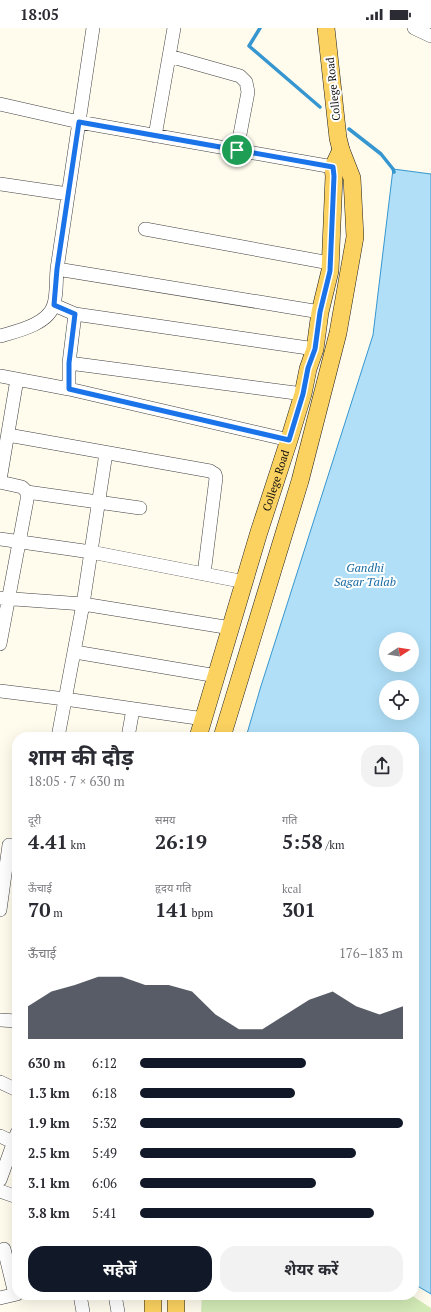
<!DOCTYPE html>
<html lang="hi">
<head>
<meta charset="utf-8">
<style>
	:root { --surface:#fff; --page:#f2f2f3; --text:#2b2b33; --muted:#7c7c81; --accent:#111827 }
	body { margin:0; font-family:"PT Serif","Noto Sans Devanagari",serif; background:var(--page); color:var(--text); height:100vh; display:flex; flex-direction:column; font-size:15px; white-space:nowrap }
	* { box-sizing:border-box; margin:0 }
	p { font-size:13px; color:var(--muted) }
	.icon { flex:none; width:22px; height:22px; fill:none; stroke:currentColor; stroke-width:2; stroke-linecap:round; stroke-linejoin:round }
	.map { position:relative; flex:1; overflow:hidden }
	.panel { position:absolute; left:12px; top:704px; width:407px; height:568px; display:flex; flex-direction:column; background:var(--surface); border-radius:16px; box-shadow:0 4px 16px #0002 }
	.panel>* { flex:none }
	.needle { width:26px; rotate:78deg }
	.buttons { position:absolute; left:379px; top:604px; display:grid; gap:8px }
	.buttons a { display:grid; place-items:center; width:40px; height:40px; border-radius:50%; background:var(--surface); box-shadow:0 4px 16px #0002; font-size:20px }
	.pin { position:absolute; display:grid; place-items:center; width:34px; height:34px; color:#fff; margin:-17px; border:2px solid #fff; border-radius:50%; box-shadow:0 1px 4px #0007 }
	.round { display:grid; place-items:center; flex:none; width:42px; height:42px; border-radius:16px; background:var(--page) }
	.headline { display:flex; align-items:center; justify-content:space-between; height:68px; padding:0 16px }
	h1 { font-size:22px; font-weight:700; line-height:30px }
	.figures { display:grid; grid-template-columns:repeat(3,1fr); gap:6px; height:68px; padding:4px 16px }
	.figures div { display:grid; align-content:center }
	.figures b { font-size:20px; font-weight:700 }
	.figures small { font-size:11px; font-weight:400 }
	.figures p { font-size:11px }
	.chart { height:112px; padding:8px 16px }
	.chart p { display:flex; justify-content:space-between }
	.chart svg { width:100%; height:72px; margin-top:4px; fill:var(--accent); opacity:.7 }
	.button { display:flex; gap:8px; margin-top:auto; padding:8px 16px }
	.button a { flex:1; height:46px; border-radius:16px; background:var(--accent); color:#fff; font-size:16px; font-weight:700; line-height:46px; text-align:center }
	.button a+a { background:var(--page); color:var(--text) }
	ul { padding:0 16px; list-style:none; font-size:13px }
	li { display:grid; grid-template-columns:64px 48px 1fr; align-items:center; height:30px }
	li i { height:10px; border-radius:5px; background:var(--accent) }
	.status { display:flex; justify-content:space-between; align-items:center; height:28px; padding:0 20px; background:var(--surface); direction:ltr }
	.status svg { height:11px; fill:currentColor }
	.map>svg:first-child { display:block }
	.green { fill:#d2eab6 }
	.water { fill:#b0dff7; stroke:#3696d0; fill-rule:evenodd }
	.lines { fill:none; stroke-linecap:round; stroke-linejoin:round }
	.stream { stroke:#3696d0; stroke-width:3.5 }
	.minor-casing { stroke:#404040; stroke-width:14 }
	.major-casing { stroke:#1e1e1e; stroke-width:18 }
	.minor { stroke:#fff; stroke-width:13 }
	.major { stroke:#fbd260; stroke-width:17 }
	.route-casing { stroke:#fff; stroke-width:8 }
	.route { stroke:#1a73e8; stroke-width:5 }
	.labels { text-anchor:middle; stroke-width:4; stroke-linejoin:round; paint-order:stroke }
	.street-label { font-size:11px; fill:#0d0d0d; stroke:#fff }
	.water-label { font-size:12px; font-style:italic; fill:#1367a1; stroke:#fff }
</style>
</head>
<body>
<div class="status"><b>18:05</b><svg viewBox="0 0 49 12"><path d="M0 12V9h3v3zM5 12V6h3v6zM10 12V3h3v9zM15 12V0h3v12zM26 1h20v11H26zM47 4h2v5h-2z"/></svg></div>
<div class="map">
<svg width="431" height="1284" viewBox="0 0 431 1284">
	<rect width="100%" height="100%" fill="#fffbed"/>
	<!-- green -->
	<path class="green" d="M 202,1267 L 411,1267 L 431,1280 L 431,1284 L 201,1284 Z"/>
	<!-- water -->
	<path class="water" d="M 393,141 L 431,146 L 431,1266 L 414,1256 L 414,709 L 246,709 L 261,658 L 373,307 ZM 386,611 L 412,611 L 412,637 L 386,637 ZM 386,659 L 412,659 L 412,685 L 386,685 Z"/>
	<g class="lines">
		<!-- stream -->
		<path class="stream" d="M 260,0 L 249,18 L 320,79
			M 349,101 L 381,126 L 393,141 L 394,144"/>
		<!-- minor casing -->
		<g class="minor-casing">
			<path id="minor" d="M 414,0 L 431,8
				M 169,28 L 240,48 L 246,54 L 248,64 L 237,122
				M 0,76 L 79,94 L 333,139
				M 155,108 L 174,0
				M 0,156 L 68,166
				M 145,201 L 330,235
				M 57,241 L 320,284
				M 54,277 L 75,286 L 315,321
				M 75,286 L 69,335 L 69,361 L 289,412
				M 0,308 C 18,303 49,296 54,276 C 57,265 56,252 57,241 L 93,0
				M 69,335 L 303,366
				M 0,348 L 69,361
				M 8,407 L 210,443 L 215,446 L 216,450 L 204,546
				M 0,452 L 17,351
				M 0,454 L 22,459 L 27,464 L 27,472 L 0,616
				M 27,464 L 140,480
				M 0,511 L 91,524 L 245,554
				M 0,570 L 83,576 L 231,600
				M 75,624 L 217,648
				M 0,663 L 65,671 L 204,691
				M 58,709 L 83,576 L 106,425
				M 128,709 L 133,681
				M 0,882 L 9,817
				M 0,992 L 17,993
				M 0,1054 L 17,1062
				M 0,1108 L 17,1116
				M 0,1152 L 17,1105
				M 0,1163 L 17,1169
				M 4,1221 L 15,1266
				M 80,1267 L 83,1284
				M 115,1267 L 118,1284
				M 0,1270 L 17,1266"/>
		</g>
		<!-- major casing -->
		<g class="major-casing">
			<g id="major">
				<path id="s1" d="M 198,709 L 259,504 L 289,412 L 303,366 L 308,341 L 315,321 L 320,284 L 330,243 L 334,148 L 333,139 L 341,122"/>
				<path d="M 222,709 L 300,453 L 338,305 L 355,209 L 352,150 L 341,122 L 338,110 L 326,0"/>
				<path d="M 153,1267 L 153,1284"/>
				<path d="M 176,1284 L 176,1267"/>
			</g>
		</g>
		<!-- minor -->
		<use href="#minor" class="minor"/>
		<!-- major -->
		<use href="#major" class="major"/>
	</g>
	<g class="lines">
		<!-- route casing -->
		<g class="route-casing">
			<path id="route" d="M 79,94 L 333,139 L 334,148 L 330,243 L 320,284 L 315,321 L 308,340 L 303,366 L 289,412 L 69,361 L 69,335 L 75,286 L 54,277 L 57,241 Z"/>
		</g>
		<!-- route -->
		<use href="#route" class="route"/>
	</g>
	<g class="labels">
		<!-- street labels -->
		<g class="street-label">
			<text transform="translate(333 61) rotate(-96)" y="4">College Road</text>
			<text dy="4" stroke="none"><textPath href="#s1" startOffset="268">College Road</textPath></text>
		</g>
		<!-- water labels -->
		<g class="water-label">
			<text x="365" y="544">Gandhi<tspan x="365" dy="14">Sagar Talab</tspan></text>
		</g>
	</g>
</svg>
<div class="buttons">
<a><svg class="needle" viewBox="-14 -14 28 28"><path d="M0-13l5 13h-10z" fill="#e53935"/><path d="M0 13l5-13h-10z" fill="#7c7c81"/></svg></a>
<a><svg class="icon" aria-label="locate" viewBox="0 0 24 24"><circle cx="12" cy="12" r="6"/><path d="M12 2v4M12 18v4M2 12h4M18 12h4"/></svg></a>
</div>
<div class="pin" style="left:237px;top:122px;background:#1e9e55"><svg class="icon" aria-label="arrive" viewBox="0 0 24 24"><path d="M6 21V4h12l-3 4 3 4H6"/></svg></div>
<section class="panel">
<div class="headline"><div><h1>शाम की दौड़</h1><p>18:05 · 7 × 630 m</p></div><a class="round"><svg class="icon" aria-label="share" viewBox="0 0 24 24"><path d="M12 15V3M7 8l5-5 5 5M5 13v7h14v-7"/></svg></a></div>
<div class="figures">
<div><p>दूरी</p><b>4.41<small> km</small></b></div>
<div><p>समय</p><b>26:19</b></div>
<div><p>गति</p><b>5:58<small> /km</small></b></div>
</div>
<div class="figures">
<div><p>ऊँचाई</p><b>70<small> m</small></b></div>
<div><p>हृदय गति</p><b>141<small> bpm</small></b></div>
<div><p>kcal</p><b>301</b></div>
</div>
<div class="chart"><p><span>ऊँचाई</span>176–183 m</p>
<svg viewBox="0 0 160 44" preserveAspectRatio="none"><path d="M0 44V24L10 15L20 11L30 6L40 6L50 11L60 11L70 15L80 29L90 38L100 38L110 29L120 20L130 15L140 24L150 29L160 24V44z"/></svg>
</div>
<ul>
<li><b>630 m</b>6:12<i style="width:63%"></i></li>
<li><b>1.3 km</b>6:18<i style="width:59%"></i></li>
<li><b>1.9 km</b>5:32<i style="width:100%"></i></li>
<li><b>2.5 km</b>5:49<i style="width:82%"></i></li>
<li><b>3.1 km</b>6:06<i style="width:67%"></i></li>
<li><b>3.8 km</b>5:41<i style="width:89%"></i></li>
</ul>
<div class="button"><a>सहेजें</a><a>शेयर करें</a></div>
</section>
</div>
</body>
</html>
